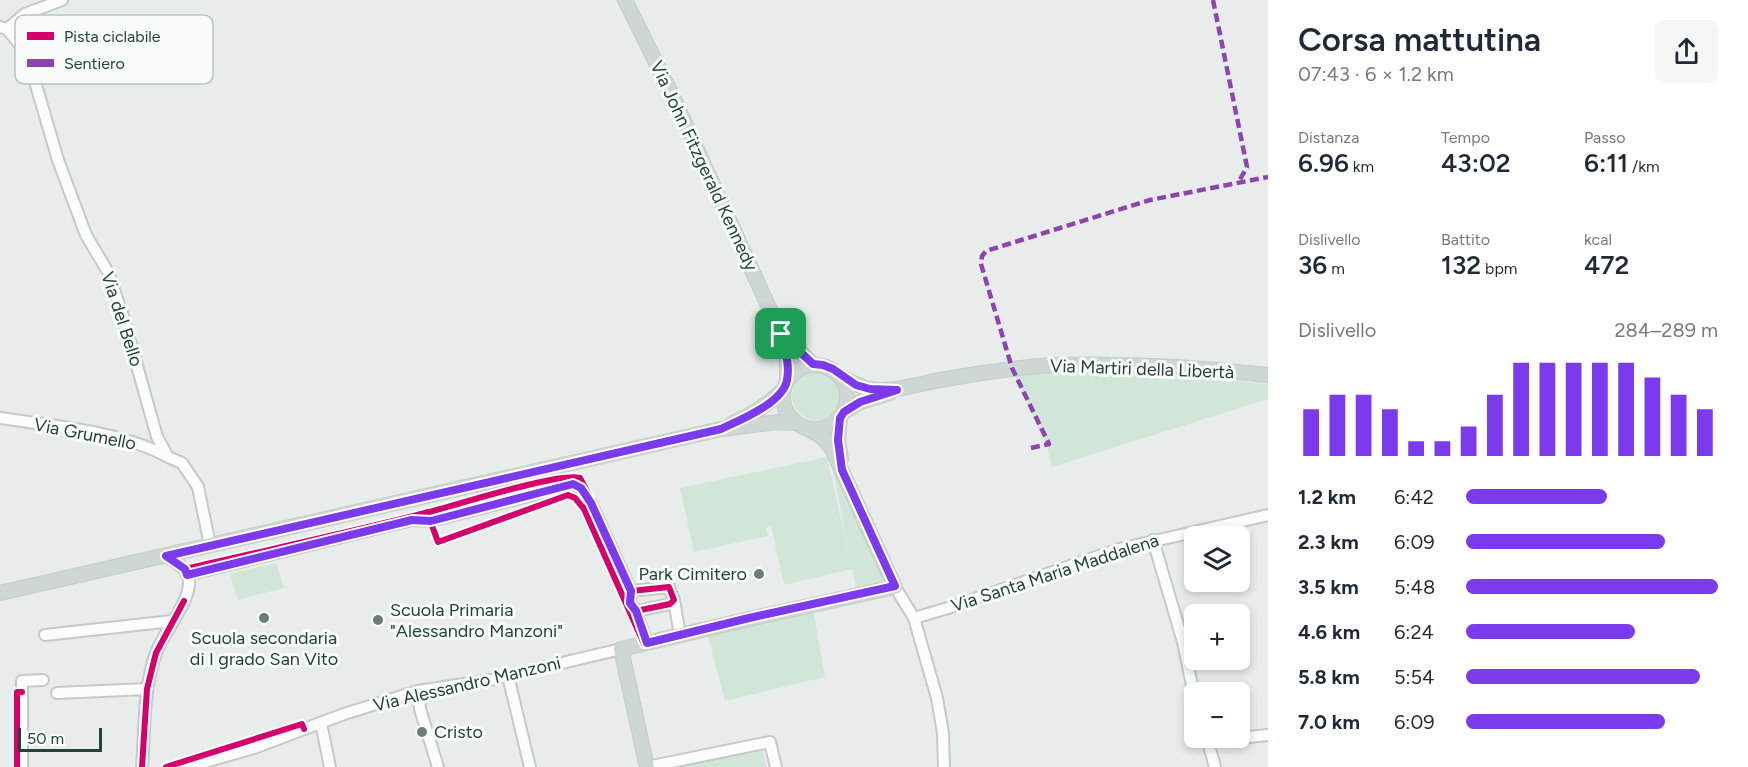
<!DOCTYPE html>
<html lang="it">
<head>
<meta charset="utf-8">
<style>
	:root { --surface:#fff; --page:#f6f6f7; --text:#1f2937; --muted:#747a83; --accent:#7c3aed }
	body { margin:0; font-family:Figtree,sans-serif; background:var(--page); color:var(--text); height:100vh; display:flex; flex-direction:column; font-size:22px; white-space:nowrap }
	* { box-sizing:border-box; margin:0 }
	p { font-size:20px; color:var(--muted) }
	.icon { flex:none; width:33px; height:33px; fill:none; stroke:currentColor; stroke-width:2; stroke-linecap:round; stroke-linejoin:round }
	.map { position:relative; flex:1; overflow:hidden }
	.side { display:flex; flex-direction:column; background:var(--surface); width:480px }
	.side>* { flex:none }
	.tools { position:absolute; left:1184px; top:526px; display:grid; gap:12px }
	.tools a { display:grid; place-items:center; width:66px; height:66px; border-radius:9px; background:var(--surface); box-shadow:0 3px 9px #0003; font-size:30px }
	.scale { position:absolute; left:18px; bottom:15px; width:84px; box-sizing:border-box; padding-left:6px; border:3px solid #24423a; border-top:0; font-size:16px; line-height:21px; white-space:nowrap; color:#24423a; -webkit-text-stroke:4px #f7fbf9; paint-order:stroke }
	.pin { position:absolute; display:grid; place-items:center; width:51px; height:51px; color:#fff; margin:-26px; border-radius:12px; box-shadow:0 3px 9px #0006 }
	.round { display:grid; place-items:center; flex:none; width:63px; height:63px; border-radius:9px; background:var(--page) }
	.headline { display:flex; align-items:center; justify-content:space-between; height:102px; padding:0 30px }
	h1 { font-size:33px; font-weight:600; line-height:45px }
	.figures { display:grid; grid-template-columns:repeat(3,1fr); gap:9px; height:102px; padding:6px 30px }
	.figures div { display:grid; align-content:center }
	.figures b { font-size:26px; font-weight:600 }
	.figures small { font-size:16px; font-weight:400 }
	.figures p { font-size:16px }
	.chart { height:168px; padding:12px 30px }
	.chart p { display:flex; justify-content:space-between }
	.chart svg { width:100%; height:108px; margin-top:6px; stroke:var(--accent); stroke-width:6 }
	ul { padding:0 30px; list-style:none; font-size:20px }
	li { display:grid; grid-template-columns:96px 72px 1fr; align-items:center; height:45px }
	li i { height:15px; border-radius:8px; background:var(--accent) }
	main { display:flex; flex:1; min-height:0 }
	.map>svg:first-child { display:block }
	.green { fill:#d1e6d8 }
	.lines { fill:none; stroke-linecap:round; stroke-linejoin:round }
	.minor-casing { stroke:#c5cac8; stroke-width:14 }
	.major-casing { stroke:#c3ccc9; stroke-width:16 }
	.minor { stroke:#fcfcfc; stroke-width:10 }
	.major { stroke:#cfd7d5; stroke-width:14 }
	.quiet { stroke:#8e44ad; stroke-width:4.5; stroke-dasharray:9 4.5; stroke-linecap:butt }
	.cycleway-casing { stroke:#f7fbf9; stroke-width:10 }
	.cycleway { stroke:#d6006c; stroke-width:6 }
	.route-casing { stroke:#fff; stroke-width:12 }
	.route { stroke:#7c3aed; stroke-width:8 }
	.poi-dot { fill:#697e78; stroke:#f7fbf9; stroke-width:2 }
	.labels { text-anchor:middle; stroke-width:6; stroke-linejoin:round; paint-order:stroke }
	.street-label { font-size:18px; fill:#24423a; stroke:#f7fbf9 }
	.poi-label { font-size:18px; fill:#24423a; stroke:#f7fbf9; text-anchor:start }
	.key { fill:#f7fbf9; stroke:#b8c4c0; stroke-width:1.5 }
	.key-label { font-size:16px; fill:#24423a }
</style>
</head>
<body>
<main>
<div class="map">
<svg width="1268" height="767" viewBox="0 0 1268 767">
	<rect width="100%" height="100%" fill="#e8edeb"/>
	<!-- green -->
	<path class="green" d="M 1093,369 L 1268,384 L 1268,399 L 1052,467 L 1046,442 L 1043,439 L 1014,374 Z
		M792 396a24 24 0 1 1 48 0a24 24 0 1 1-48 0Z
		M 827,457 L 848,550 L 831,458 L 885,576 L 877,586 L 857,591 L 852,569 L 784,585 L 771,526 L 766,528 L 768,536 L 694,552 L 680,488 Z
		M 276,563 L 284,588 L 238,600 L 230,574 Z
		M 813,609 L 825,677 L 725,701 L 707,633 Z
		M 760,747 L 762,747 L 767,767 L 676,767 Z"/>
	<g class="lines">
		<!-- minor casing -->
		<g class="minor-casing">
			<path id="minor" d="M 0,27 L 7,29 L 21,46 L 31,68 L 58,160 L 86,235 L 108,272 L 123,316 L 157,437 L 168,457 L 182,463 L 198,487 L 210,545
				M 7,29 L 25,14 L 62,0
				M 0,418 C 52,426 122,431 168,457
				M 1153,540 L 1183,642 L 1194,695
				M 187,575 L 412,520 L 431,521 L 572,485 L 581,488 L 591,503 L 631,591 L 630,603 L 636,611 L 647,643
				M 895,587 L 914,618 L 937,698 L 943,733 L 944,767
				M 631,591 L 669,587 L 674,600 L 670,604 L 636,611
				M 674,600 L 680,635
				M 914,618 L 948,608 L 1119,549 L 1268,515
				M 45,635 L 172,621
				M 508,676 L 530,767
				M 418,691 L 420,709 L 438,767
				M 57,693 L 147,689
				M 321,723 L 330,767
				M 1207,738 L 1215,767
				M 1239,738 L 1268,735
				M 1208,740 L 1234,738
				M 22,767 L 22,681 L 43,680
				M 142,767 C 145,729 143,689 156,653 C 163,633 190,602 189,582 C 188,568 176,562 166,556
				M 188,767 L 254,748 L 344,714 L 418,691 L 490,680 L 621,649
				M 647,767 L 770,742 L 776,767"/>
		</g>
		<!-- major casing -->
		<g class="major-casing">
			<path id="major" d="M 625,0 L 675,101 L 781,334 L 787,356 L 787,380
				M 782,335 L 813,364
				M783 397a32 32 0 1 1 64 0a32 32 0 1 1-64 0Z
				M 840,376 C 850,381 859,387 869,389 C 896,393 920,383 946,379 C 981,373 1018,367 1054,365 C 1126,363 1197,367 1268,375
				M 844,412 L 860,402 L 890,393
				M 840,418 L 838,440 L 841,459
				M 731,424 C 751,415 768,405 784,389
				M 0,593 L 721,429 L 778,422 L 795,423
				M 647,767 L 621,649 L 749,619 L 895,587 L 832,449 L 822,437 L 808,429"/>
		</g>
		<!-- minor -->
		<use href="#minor" class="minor"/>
		<!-- major -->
		<use href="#major" class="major"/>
		<!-- quiet -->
		<path class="quiet" d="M 1213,0 L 1247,167 L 1238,183
			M 1031,448 L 1049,444 L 1012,368 L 981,264 L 982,256 L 986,251 L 1150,200 L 1268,177"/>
		<!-- cycleway casing -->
		<g class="cycleway-casing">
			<path id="cycleway" d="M 427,512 L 438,542 L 568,495 L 575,498 L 584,509
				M 185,569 C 266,550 348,533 429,512 C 457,505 559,472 580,478 L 590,497 L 591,503 L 584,509 L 644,644
				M 631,591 L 669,587 L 674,600 L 670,604 L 636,611
				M 17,767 L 17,692 L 22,692
				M 142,767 L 147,689 L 156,653 L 184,601
				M 166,767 L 302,724 L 304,729"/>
		</g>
		<!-- cycleway -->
		<use href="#cycleway" class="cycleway"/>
	</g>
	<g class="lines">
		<!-- route casing -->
		<g class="route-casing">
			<path id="route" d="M 781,334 L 813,364 L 823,365 L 833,369 L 856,385 L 870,389 L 897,390 L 860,402 L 844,412 L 840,418 L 838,440 L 842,470 L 895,586 L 749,618 L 647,643 L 636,611 L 630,603 L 631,591 L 591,503 L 581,488 L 573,484 L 431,521 L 412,520 L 187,575 L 185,569 L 166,556 L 721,429 C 740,420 783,403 787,380 C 790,365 785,349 781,334 Z"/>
		</g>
		<!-- route -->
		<use href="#route" class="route"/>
	</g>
	<!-- markers -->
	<g class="poi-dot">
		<circle cx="759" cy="574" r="6"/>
		<circle cx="264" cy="618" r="6"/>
		<circle cx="378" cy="620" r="6"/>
		<circle cx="422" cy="732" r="6"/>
	</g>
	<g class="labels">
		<!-- street labels -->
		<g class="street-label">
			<text transform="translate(704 166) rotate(65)" y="6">Via John Fitzgerald Kennedy</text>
			<text transform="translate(122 319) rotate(72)" y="6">Via del Bello</text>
			<text transform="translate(1142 369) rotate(2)" y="6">Via Martiri della Libertà</text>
			<text transform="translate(85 434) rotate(11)" y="6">Via Grumello</text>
			<text transform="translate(1055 573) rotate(-18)" y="6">Via Santa Maria Maddalena</text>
			<text transform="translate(467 684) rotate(-13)" y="6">Via Alessandro Manzoni</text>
		</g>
		<!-- poi labels -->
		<g class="poi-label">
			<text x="747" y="580" text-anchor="end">Park Cimitero</text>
			<text x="390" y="616">Scuola Primaria<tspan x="390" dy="21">"Alessandro Manzoni"</tspan></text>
			<text x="264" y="644" text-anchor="middle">Scuola secondaria<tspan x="264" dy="21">di I grado San Vito</tspan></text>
			<text x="434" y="738">Cristo</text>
		</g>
	</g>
	<!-- legend -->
	<rect x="15" y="15" width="198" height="69" rx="9" class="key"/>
	<rect x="27" y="32" width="27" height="8" fill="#d6006c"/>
	<rect x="27" y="59" width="27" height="8" fill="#8e44ad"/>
	<g class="key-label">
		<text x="64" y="42">Pista ciclabile</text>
		<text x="64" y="69">Sentiero</text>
	</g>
</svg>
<div class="tools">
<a><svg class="icon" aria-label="layers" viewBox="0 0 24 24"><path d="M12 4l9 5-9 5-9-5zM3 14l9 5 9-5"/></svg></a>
<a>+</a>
<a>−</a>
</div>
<div class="scale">50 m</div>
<div class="pin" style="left:781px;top:334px;background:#1e9e55"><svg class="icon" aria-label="arrive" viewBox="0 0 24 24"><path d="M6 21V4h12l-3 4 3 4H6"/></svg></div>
</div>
<section class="side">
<div class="headline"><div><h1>Corsa mattutina</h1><p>07:43 · 6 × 1.2 km</p></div><a class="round"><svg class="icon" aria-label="share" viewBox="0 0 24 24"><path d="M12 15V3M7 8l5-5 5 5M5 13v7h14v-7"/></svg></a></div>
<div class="figures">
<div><p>Distanza</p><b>6.96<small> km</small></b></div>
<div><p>Tempo</p><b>43:02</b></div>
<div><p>Passo</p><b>6:11<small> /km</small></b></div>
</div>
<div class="figures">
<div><p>Dislivello</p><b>36<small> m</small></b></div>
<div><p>Battito</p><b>132<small> bpm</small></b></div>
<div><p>kcal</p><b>472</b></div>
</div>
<div class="chart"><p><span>Dislivello</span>284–289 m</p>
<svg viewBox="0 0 160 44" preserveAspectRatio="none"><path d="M5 44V25M15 44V19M25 44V19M35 44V25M45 44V38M55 44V38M65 44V32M75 44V19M85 44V6M95 44V6M105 44V6M115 44V6M125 44V6M135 44V12M145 44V19M155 44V25"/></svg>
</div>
<ul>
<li><b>1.2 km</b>6:42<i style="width:56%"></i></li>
<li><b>2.3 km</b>6:09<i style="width:79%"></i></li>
<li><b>3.5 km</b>5:48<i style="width:100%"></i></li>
<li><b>4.6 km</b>6:24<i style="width:67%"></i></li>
<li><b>5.8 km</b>5:54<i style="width:93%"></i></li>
<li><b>7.0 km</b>6:09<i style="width:79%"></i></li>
</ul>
</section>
</main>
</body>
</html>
